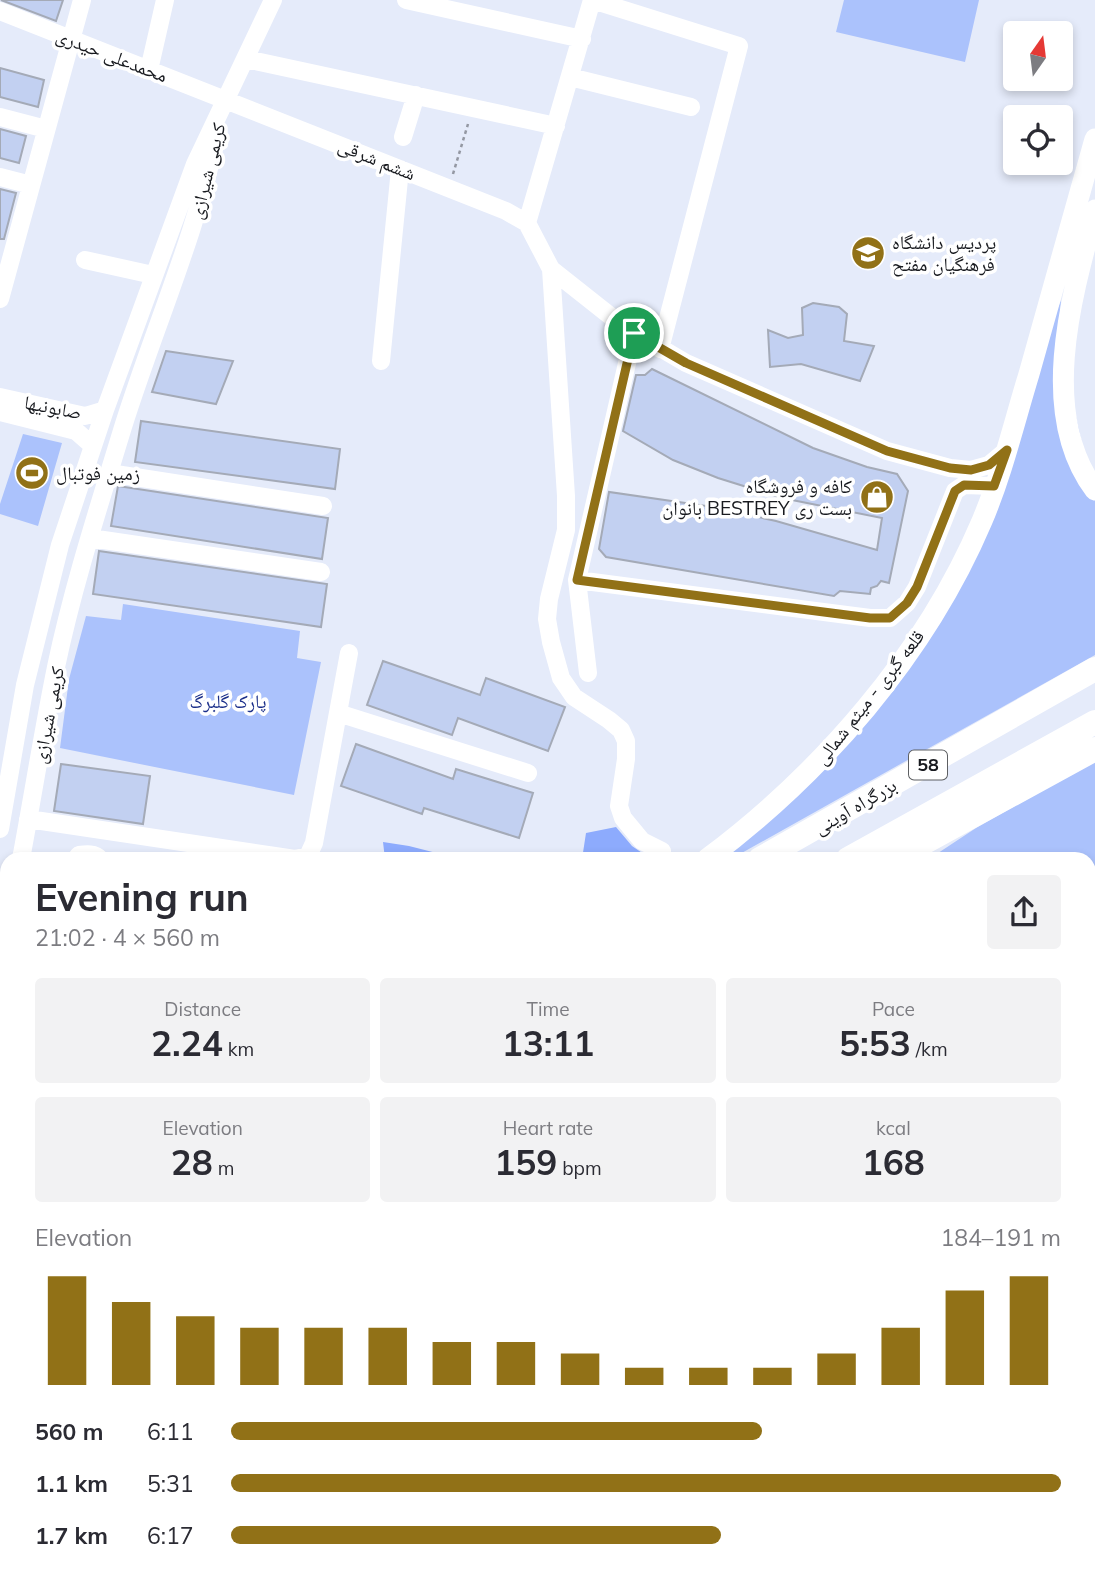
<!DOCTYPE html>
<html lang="en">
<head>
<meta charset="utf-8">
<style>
	:root { --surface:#fff; --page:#f2f2f3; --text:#2b2b33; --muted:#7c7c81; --accent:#917117 }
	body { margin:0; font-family:Mulish,"Noto Naskh Arabic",sans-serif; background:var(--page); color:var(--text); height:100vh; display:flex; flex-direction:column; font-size:26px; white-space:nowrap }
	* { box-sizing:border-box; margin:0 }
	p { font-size:23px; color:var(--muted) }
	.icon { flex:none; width:38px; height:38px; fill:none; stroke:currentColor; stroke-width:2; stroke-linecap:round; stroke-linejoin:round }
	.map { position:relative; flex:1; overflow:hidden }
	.details { position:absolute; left:0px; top:852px; width:1096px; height:726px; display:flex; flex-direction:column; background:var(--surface); border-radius:21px 21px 0 0; box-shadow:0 4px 10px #0003 }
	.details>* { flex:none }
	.needle { width:46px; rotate:14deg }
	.controls { position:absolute; left:1003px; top:21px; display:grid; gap:14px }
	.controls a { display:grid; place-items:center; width:70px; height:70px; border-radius:7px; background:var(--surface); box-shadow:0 4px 10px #0003; font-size:35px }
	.pin { position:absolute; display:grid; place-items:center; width:60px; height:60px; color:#fff; margin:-30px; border:4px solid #fff; border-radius:50%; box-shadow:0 2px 7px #0007 }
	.round { display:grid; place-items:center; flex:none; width:74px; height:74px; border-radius:7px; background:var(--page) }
	.summary { display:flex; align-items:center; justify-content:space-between; height:119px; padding:0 35px }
	h1 { font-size:38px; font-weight:700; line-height:52px }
	.figures { display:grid; grid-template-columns:repeat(3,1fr); gap:10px; height:119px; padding:7px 35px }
	.figures div { display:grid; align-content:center; border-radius:7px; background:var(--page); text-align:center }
	.figures b { font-size:35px; font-weight:700 }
	.figures small { font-size:19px; font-weight:400 }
	.figures p { font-size:19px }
	.chart { height:196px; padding:14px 35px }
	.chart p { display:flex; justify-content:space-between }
	.chart svg { width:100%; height:126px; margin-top:7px; stroke:var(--accent); stroke-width:6 }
	ul { padding:0 35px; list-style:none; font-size:23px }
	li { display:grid; grid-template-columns:112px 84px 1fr; align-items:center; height:52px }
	li i { height:18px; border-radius:9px; background:var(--accent) }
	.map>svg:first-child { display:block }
	.green { fill:#abc2fc }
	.forest { fill:#8dabfd }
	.building { fill:#c2d0f1; stroke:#a4aab7; stroke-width:2 }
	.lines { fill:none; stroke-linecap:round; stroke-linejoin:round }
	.path { stroke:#9498a3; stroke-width:2.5; stroke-dasharray:3.5 3.5; stroke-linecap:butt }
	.minor { stroke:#fff; stroke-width:18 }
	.major { stroke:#fff; stroke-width:21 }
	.highway { stroke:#fff; stroke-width:24 }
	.route-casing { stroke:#fff; stroke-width:14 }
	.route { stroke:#917117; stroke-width:9 }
	.labels { text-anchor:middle; stroke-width:7; stroke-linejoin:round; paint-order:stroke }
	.shield { fill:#fff; stroke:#5d5f62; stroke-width:2 }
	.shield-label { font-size:18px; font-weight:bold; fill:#181a1f }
	.street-label { font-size:19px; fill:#181a1f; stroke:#fff }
	.poi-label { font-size:19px; fill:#181a1f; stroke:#fff; text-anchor:start }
	.park-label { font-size:19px; fill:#1b2f8a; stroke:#fff }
</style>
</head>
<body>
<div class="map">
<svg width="1095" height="1578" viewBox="0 0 1095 1578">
	<rect width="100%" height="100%" fill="#e5ebfa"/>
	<!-- green -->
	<path class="green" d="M 844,0 L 979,0 L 965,62 L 836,32 Z
		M 1061,300 L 1058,338 L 1095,500 L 1095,655 L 731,859 L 717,859 L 920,651 Z
		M 23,434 L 62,443 L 38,526 L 0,514 L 0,504 Z
		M 123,604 L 300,631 L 297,658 L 321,662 L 294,795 L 60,748 L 69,679 L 86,616 L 121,620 Z
		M 1095,761 L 1095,866 L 1089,870 L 1088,859 L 929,859 L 976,828 Z
		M 0,1132 L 7,1139 L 7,1311 L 0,1309 Z
		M 0,1331 L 7,1331 L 7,1378 L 0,1384 Z"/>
	<!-- forest -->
	<path class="forest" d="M 616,827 L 632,846 L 651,859 L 582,859 L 586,833 Z
		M 383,842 L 409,846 L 460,859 L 385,859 Z"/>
	<!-- building -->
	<path class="building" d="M 1,0 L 63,0 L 56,21 Z
		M 0,68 L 44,80 L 38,107 L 0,97 Z
		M 0,129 L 26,136 L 19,163 L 0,158 Z
		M 0,189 L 16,193 L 4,239 L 0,239 Z
		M 813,303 L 839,307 L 847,314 L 844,341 L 874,346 L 860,381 L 801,364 L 770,367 L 768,330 L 788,338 L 803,335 L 802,308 Z
		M 166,351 L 233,361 L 216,404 L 152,392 Z
		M 652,369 L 813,448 L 867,467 L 897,474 L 908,491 L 889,583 L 881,581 L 877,586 L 871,588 L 870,594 L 840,591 L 834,596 L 606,557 L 599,549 L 609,492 L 713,507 L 776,521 L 877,550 L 882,518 L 782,498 L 718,478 L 673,460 L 623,431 L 636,375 L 645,375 Z
		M 141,421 L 340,449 L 335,489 L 135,462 Z
		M 118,486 L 328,518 L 322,559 L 111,526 Z
		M 99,551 L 327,584 L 321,627 L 93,594 Z
		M 383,661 L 480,695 L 486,678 L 565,707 L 548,751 L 458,718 L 452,735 L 367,705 Z
		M 356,744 L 453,779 L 456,769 L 533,793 L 519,838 L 424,808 L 422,814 L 341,786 Z
		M 61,764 L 150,776 L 143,824 L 54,811 Z"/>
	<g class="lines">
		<!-- path -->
		<path class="path" d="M 453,174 L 468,124
			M 0,1174 L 7,1145
			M 0,1195 L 7,1196
			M 0,1240 L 7,1241
			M 0,1268 L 7,1271
			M 1,1300 L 7,1282"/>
		<!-- minor -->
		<path class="minor" d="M 406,0 L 582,39
			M 0,11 L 506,211 L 527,223 L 551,269 L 566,496 L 566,530 L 549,599 L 547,619 L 551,642 L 561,678 L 574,697 L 609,720 L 621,730 L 626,741 L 626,759 L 619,806 L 623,818 L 642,841 L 662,851
			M 246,59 L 556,126
			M 149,70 L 165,0
			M 570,77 L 691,107
			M 0,117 L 46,129
			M 403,137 L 416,95
			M 0,177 L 31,185
			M 527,223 L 592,0 L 739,46 L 660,349
			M 85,260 L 153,275
			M 551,269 L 623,326 L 686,363 L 887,451 L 950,468 L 971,470 L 989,465 L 1007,450
			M 0,299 L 82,0
			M 381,361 L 400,169
			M 0,397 L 85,416 L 105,410
			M 0,412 L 76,431 L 93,446
			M 109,473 L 323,506
			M 90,538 L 321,572
			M 577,580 L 870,618 L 890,618 L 907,603 L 917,587 L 955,491 L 964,485 L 994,486
			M 588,673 L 577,580 L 634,333
			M 338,713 L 528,773
			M 28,819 L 295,859 L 308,856 L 314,843 L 349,653
			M 0,829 L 25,685 L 60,545 L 105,410 L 195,164 L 273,0
			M 21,859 C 33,795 43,731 56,667 C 73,586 99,506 123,427 C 154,328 197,233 218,130
			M 76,859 L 79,855 C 86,854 95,853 100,859
			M 1088,885 L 1095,878
			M 1088,906 L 1095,907
			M 1088,921 L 1095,937
			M 0,966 L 7,929
			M 1088,1069 L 1095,1052
			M 1088,1124 L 1095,1128
			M 1088,1209 L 1095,1212
			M 1088,1321 L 1095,1322
			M 0,1325 L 7,1325
			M 1088,1459 L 1095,1460
			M 1088,1514 L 1095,1476
			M 922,1572 L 922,1578
			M 786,1578 L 787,1572
			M 865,1578 L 865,1572
			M 1040,1578 L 1040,1572"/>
		<!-- major -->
		<path class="major" d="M 1095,210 C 1072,294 1037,413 1095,490
			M 707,859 C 822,773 925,655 982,521 C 1002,474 1014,423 1029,374 C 1051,296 1073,218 1095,139
			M 691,1578 L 693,1572
			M 712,1578 L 714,1572
			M 941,1578 L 951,1574 L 987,1578"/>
		<!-- highway -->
		<path class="highway" d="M 760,859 L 1095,669
			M 848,859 L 1095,722
			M 894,859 L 1095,749
			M 0,1407 L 7,1400
			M 0,1495 L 7,1487"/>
	</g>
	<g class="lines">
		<!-- route casing -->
		<g class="route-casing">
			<path id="route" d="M 634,333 L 686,363 L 887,451 L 950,468 L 971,470 L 989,465 L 1007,450 L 994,486 L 964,485 L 955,491 L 917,587 L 907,603 L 890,618 L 870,618 L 577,580 Z"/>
		</g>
		<!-- route -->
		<use href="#route" class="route"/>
	</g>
	<!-- icons -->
	<defs>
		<g id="university-disc" transform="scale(1.75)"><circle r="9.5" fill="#917117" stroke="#fff"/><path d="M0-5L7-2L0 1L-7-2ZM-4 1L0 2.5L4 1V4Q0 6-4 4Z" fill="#fff"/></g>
		<g id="stadium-disc" transform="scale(1.75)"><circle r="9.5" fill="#917117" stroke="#fff"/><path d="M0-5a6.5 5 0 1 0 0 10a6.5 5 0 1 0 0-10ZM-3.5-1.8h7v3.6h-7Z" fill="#fff"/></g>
		<g id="shop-disc" transform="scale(1.75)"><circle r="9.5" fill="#917117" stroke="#fff"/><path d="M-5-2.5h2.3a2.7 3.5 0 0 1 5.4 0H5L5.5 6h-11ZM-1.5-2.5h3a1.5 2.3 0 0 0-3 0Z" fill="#fff"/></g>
	</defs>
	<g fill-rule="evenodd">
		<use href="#university-disc" x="868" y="253"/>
		<use href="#stadium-disc" x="32" y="473"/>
		<use href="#shop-disc" x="877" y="497"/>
	</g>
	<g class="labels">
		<!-- shield labels -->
		<rect class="shield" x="909" y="750.5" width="38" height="29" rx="5"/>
		<g class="shield-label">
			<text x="928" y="771">58</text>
		</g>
		<!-- street labels -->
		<g class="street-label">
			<text transform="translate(112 55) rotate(21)" y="7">محمدعلی حیدری</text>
			<text transform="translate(377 159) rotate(22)" y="7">ششم شرقی</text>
			<text transform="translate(207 171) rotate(-76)" y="7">کریمی شیرازی</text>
			<text transform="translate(53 407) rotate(11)" y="7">صابونیها</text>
			<text transform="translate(869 697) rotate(-52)" y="7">قلعه گبری - میثم شمالی</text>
			<text transform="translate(48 715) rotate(-79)" y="7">کریمی شیرازی</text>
			<text transform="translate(855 806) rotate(-30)" y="7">بزرگراه آوینی</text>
		</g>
		<!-- poi labels -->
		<g class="poi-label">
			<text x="892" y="249">پردیس دانشگاه<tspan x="892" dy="22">فرهنگیان مفتح</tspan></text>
			<text x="56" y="480">زمین فوتبال</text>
			<text x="852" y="493" text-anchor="end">کافه و فروشگاه<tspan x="852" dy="22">بانوان BESTREY بست ری</tspan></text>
		</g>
		<!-- park labels -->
		<g class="park-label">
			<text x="228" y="708">پارک گلبرگ</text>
		</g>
	</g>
</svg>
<div class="controls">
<a><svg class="needle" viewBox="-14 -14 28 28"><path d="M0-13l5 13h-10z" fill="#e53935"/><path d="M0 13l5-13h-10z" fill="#7c7c81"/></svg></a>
<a><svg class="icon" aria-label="locate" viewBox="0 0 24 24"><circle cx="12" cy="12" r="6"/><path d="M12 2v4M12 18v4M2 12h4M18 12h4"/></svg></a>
</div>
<div class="pin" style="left:634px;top:333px;background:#1e9e55"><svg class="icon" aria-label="arrive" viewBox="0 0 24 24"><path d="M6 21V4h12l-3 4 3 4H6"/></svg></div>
<section class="details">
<div class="summary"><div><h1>Evening run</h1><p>21:02 · 4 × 560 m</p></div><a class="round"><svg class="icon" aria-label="share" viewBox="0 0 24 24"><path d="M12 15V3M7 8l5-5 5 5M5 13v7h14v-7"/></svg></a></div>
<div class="figures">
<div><p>Distance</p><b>2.24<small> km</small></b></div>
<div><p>Time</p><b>13:11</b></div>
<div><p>Pace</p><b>5:53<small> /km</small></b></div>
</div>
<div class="figures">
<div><p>Elevation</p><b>28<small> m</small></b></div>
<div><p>Heart rate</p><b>159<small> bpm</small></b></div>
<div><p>kcal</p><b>168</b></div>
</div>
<div class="chart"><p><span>Elevation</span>184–191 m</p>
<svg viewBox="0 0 160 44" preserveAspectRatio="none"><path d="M5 44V6M15 44V15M25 44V20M35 44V24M45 44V24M55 44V24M65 44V29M75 44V29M85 44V33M95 44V38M105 44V38M115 44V38M125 44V33M135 44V24M145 44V11M155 44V6"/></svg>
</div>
<ul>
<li><b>560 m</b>6:11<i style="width:64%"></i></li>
<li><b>1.1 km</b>5:31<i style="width:100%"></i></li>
<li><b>1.7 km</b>6:17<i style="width:59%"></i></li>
</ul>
</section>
</div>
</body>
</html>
